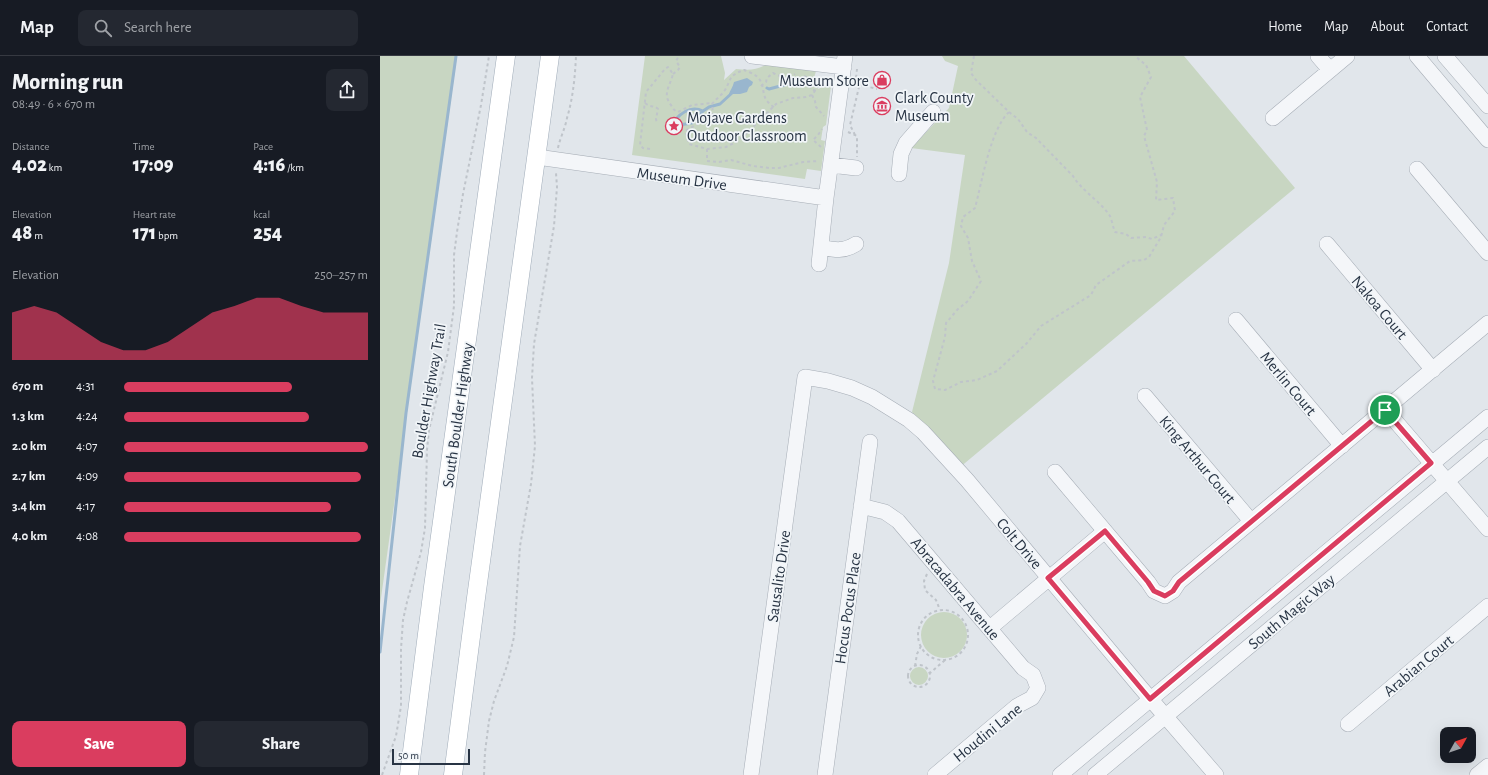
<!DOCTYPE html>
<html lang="en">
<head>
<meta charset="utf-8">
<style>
	:root { --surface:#171b24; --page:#242831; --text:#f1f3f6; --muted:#9ea1a6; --line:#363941; --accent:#da3d5f }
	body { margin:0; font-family:"Alegreya Sans",sans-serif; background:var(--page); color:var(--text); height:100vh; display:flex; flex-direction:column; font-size:15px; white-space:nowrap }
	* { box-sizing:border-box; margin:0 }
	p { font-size:13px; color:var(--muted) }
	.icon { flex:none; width:22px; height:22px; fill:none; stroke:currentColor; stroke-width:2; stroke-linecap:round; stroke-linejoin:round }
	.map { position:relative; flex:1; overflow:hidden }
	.details { display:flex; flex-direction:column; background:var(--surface); width:380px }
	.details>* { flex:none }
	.needle { width:26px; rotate:50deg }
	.controls { position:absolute; left:1060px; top:671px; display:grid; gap:8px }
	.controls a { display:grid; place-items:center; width:36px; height:36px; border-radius:8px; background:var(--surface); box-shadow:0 4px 16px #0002; font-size:20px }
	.scale { position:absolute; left:12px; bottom:10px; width:78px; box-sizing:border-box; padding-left:4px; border:2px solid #283444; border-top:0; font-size:11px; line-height:14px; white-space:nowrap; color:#283444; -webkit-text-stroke:3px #f1f5f8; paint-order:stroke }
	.pin { position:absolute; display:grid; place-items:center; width:34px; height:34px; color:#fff; margin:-17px; border:2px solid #fff; border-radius:50%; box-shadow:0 1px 4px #0007 }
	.round { display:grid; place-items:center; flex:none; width:42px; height:42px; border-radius:8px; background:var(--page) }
	.overview { display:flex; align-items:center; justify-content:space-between; height:68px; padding:0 12px }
	h1 { font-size:22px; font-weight:800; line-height:30px }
	.figures { display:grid; grid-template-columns:repeat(3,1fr); gap:6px; height:68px; padding:4px 12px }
	.figures div { display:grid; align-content:center }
	.figures b { font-size:20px; font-weight:800 }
	.figures small { font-size:11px; font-weight:400 }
	.figures p { font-size:11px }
	.chart { height:112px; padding:8px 12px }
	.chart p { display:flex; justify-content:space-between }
	.chart svg { width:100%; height:72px; margin-top:4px; fill:var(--accent); opacity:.7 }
	.button { display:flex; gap:8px; margin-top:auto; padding:8px 12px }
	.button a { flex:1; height:46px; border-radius:8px; background:var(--accent); color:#fff; font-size:16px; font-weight:800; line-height:46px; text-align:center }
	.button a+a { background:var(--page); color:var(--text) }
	ul { padding:0 12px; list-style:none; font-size:13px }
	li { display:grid; grid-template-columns:64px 48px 1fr; align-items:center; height:30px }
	li i { height:10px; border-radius:5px; background:var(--accent) }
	header { display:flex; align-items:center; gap:24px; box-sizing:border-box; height:56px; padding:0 20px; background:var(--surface); border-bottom:1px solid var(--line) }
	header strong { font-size:19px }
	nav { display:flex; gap:22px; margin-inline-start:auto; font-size:14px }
	.search { width:280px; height:36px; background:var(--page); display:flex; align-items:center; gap:10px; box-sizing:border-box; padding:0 14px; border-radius:8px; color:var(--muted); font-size:15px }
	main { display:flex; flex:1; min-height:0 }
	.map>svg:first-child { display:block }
	.green { fill:#c8d6c2 }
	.water { fill:#99b6ce }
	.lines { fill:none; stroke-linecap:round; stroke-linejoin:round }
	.stream { stroke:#99b6ce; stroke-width:3 }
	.minor-casing { stroke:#a6adb6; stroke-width:16 }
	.major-casing { stroke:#9fabb8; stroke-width:19 }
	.path { stroke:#bfc4ca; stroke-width:2; stroke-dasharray:3 3; stroke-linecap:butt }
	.minor { stroke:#f4f6f9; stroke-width:15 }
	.major { stroke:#fff; stroke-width:18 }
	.route-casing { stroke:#fff; stroke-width:8 }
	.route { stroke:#da3d5f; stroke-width:5 }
	.labels { text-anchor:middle; stroke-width:3.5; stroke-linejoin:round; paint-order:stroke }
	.poi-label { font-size:16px; fill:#283444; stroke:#f1f5f8; text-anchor:start }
	.street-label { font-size:16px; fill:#283444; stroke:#f1f5f8 }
</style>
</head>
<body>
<header>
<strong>Map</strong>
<div class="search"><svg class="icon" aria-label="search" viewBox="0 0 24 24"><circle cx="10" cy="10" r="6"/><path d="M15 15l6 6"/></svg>Search here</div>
<nav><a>Home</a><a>Map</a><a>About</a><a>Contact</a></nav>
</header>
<main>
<section class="details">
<div class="overview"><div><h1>Morning run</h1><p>08:49 · 6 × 670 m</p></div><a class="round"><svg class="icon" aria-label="share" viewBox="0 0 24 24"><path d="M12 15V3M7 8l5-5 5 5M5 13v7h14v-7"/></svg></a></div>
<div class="figures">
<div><p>Distance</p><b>4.02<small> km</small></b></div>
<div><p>Time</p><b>17:09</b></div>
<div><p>Pace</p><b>4:16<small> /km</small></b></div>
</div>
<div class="figures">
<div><p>Elevation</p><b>48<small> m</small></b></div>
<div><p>Heart rate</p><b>171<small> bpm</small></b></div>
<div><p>kcal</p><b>254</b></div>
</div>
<div class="chart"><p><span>Elevation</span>250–257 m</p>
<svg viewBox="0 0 160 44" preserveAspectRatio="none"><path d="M0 44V15L10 11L20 15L30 24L40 33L50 38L60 38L70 33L80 24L90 15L100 11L110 6L120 6L130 11L140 15L150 15L160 15V44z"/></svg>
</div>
<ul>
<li><b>670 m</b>4:31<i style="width:69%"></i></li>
<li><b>1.3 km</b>4:24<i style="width:76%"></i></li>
<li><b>2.0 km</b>4:07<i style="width:100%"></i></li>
<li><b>2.7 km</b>4:09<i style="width:97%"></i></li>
<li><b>3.4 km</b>4:17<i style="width:85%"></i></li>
<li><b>4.0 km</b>4:08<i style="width:97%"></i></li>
</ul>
<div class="button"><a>Save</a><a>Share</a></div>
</section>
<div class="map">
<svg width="1108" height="719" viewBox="0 0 1108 719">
	<rect width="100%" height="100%" fill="#e1e6eb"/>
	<!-- green -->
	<path class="green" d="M 0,0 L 77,0 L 0,549 Z
		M 265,0 L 341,0 L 345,17 L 344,24 L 356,13 C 367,14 377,15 387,8 L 436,15 L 432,29 L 439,33 L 445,26 L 451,30 L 446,69 L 443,71 L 441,84 L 445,85 L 441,115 L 427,113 L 425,123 L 252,99 Z
		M 562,0 L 804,0 L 915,132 L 579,412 L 532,356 L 569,207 L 585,99 L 531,92 L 569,52 L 578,10 L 565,5 Z
		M541 579a23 23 0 1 1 46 0a23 23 0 1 1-46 0Z
		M530 620a9 9 0 1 1 18 0a9 9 0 1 1-18 0Z"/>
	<!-- water -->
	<path class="water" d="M 367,22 L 373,26 L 372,29 L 369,31 L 367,36 L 360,38 L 349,38 C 350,34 353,31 354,26 Z"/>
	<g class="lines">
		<!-- stream -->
		<path class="stream" d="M 387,32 L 389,33 L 423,24
			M 295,64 C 303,55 312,50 323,55
			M 299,69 L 312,67 L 323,55 L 329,51 L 340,48 L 352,37
			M 0,596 L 26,357 L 76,0"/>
		<!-- minor casing -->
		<g class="minor-casing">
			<path id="minor" d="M 372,0 L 464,11
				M 938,0 L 950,14
				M 1037,0 L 1108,84
				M 1065,0 L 1108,50
				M 893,62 L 967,0
				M 157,101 L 446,142
				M 451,109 L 476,112
				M 1037,113 L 1108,197
				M 519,118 L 521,98 L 526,87 L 553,56
				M 947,188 L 1053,314
				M 441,191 C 455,194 463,196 476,188
				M 439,208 L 446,142 L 465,0
				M 856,264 L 962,390
				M 765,340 L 871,465
				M 1005,353 L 1108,473
				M 675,416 L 768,526 L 774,535 L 785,540 L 793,535 L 799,526 L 1108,267
				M 481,450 L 505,456 L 518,465 L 643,612 L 653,619 L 658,632 L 652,642 L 637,650 L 555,719
				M 610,572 L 725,475
				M 968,668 L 1108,550
				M 371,719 L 425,321 L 448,325 L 472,332 L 492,341 L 529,364 L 543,376 L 587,424 L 761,632 L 836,719
				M 445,719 L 490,386
				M 680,719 L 1108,361
				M 715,719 L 1108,391
				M 1097,719 L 1108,710"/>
		</g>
		<!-- major casing -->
		<g class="major-casing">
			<path id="major" d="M 29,719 L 53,531 L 126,0
				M 73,719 L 96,542 L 170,0"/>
		</g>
		<!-- path -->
		<path class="path" d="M 594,0 L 591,17 L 596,24 L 629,56 C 610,74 602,126 595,152 L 583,161 L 581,170 L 588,182 L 592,205 L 601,225 L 588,245 L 578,253 L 566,267 L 565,281 L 553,325 L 555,333 L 565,334 L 581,326 L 597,324 L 617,315 L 647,287 L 661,270 L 711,239 L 716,229 L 750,205 L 764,204 L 769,201 L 781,181 L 784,169 L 795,155 L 793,142 L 776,144 L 777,126 L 764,80 L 767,74 L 760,41 L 771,21 L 766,9 L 755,0
			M 293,18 L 298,14 L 300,11 L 296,5 L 299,0
			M 424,20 L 428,22 L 431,33 L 436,35
			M 473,27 L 497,33
			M 381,30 L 386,26 L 387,22 L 393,17 L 407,23 L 415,18
			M 432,39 L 435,45 L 436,51 L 444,60
			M 265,47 C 271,52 274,49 278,53 L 276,63 L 277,68
			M 394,51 C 380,42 386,35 380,24 C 376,18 369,16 364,14 C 348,20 352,22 345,34 C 341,40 336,43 332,48 L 333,58 L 332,60 L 305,75 L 309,88 L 327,93 L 346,91 L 356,86 L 365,79 L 396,48 L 413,42 L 426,41 L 432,39 L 444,22 L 446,22
			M 629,56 L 638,63 L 647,76 L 656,82 L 693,120 C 702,135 720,145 730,160 C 732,165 733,171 735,176 L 746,178 L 751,182 L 766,181 L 772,183 L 781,179
			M 468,76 L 477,80 L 477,101
			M 475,79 L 470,69 L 479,31 L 476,22 L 477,13
			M 441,91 L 433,84 L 438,79 L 442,73
			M 178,92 C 180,82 185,73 187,62 C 193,42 195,21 196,0
			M 270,93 L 263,92 L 260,89 L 266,36 L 285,13 L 288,11 L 293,18 C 290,30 282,38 291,49 C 293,53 295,55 298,56 L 312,49 L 333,47
			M 327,93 L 327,105 L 339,106 L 351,104 L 373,110 L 389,112 L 399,112 L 423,106 L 439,105
			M 547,518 L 544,525 L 545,534 L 556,544 L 560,554
			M538 579a25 25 0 1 1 50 0a25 25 0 1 1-50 0Z
			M528 620a11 11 0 1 1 22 0a11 11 0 1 1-22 0Z
			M 535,610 L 537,598 L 541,590
			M 549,618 L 565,604
			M 2,719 L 16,680 L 21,650 L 21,593 L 23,564 L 27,546 L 41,496 L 45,472 L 47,394 L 49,374 L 68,296 L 74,250 L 74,199 L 77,176 L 83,138 L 101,49 L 109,0
			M 104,719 L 105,696 L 109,665 L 114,645 L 127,610 L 134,581 L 140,490 L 151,428 L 155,390 L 152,322 L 154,288 L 174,170 L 177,131 L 176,117"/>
		<!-- minor -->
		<use href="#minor" class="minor"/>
		<!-- major -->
		<use href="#major" class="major"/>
	</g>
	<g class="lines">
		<!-- route casing -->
		<g class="route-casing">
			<path id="route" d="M 1005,354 L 1051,407 L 770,643 L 668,522 L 725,475 L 768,526 L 774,535 L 785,540 L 793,535 L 799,526 Z"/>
		</g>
		<!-- route -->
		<use href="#route" class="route"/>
	</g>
	<!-- icons -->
	<defs>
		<g id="shop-ring" transform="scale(0.9)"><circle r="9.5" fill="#f1f5f8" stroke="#da3d5f" stroke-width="1.5"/><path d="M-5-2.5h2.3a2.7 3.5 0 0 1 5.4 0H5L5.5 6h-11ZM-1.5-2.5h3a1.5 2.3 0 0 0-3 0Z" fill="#da3d5f"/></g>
		<g id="museum-ring" transform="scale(0.9)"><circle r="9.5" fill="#f1f5f8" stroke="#da3d5f" stroke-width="1.5"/><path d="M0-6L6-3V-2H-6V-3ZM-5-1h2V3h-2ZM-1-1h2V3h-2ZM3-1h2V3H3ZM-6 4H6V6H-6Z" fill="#da3d5f"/></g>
		<g id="sight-ring" transform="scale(0.9)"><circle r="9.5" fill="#f1f5f8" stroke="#da3d5f" stroke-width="1.5"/><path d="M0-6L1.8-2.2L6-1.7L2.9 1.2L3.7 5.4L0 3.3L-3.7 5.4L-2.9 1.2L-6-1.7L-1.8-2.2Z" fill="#da3d5f"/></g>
	</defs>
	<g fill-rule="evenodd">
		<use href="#shop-ring" x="502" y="24"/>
		<use href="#museum-ring" x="502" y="50"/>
		<use href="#sight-ring" x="294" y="70"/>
	</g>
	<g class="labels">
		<!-- poi labels -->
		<g class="poi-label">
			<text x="489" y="30" text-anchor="end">Museum Store</text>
			<text x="515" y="47">Clark County<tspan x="515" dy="18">Museum</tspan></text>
			<text x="307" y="67">Mojave Gardens<tspan x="307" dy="18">Outdoor Classroom</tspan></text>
		</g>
		<!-- street labels -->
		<g class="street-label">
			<text transform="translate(302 122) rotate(8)" y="6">Museum Drive</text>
			<text transform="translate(1000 251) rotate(50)" y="6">Nakoa Court</text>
			<text transform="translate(909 327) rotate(50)" y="6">Merlin Court</text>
			<text transform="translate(48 335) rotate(-80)" y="6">Boulder Highway Trail</text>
			<text transform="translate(77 359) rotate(-82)" y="6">South Boulder Highway</text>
			<text transform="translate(818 403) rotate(50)" y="6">King Arthur Court</text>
			<text transform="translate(640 487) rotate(50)" y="6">Colt Drive</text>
			<text transform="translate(398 520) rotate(-82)" y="6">Sausalito Drive</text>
			<text transform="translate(576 532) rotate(50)" y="6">Abracadabra Avenue</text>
			<text transform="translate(467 552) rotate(-82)" y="6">Hocus Pocus Place</text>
			<text transform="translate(911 555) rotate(-40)" y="6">South Magic Way</text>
			<text transform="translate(1038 609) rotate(-40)" y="6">Arabian Court</text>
			<text transform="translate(607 676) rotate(-39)" y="6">Houdini Lane</text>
		</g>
	</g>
</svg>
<div class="controls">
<a><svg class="needle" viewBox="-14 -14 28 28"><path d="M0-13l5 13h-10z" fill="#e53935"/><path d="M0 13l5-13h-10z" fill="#9ea1a6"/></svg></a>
</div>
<div class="scale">50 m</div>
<div class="pin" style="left:1005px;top:354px;background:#1e9e55"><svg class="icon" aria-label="arrive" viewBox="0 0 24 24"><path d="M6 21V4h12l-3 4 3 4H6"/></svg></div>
</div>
</main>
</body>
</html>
